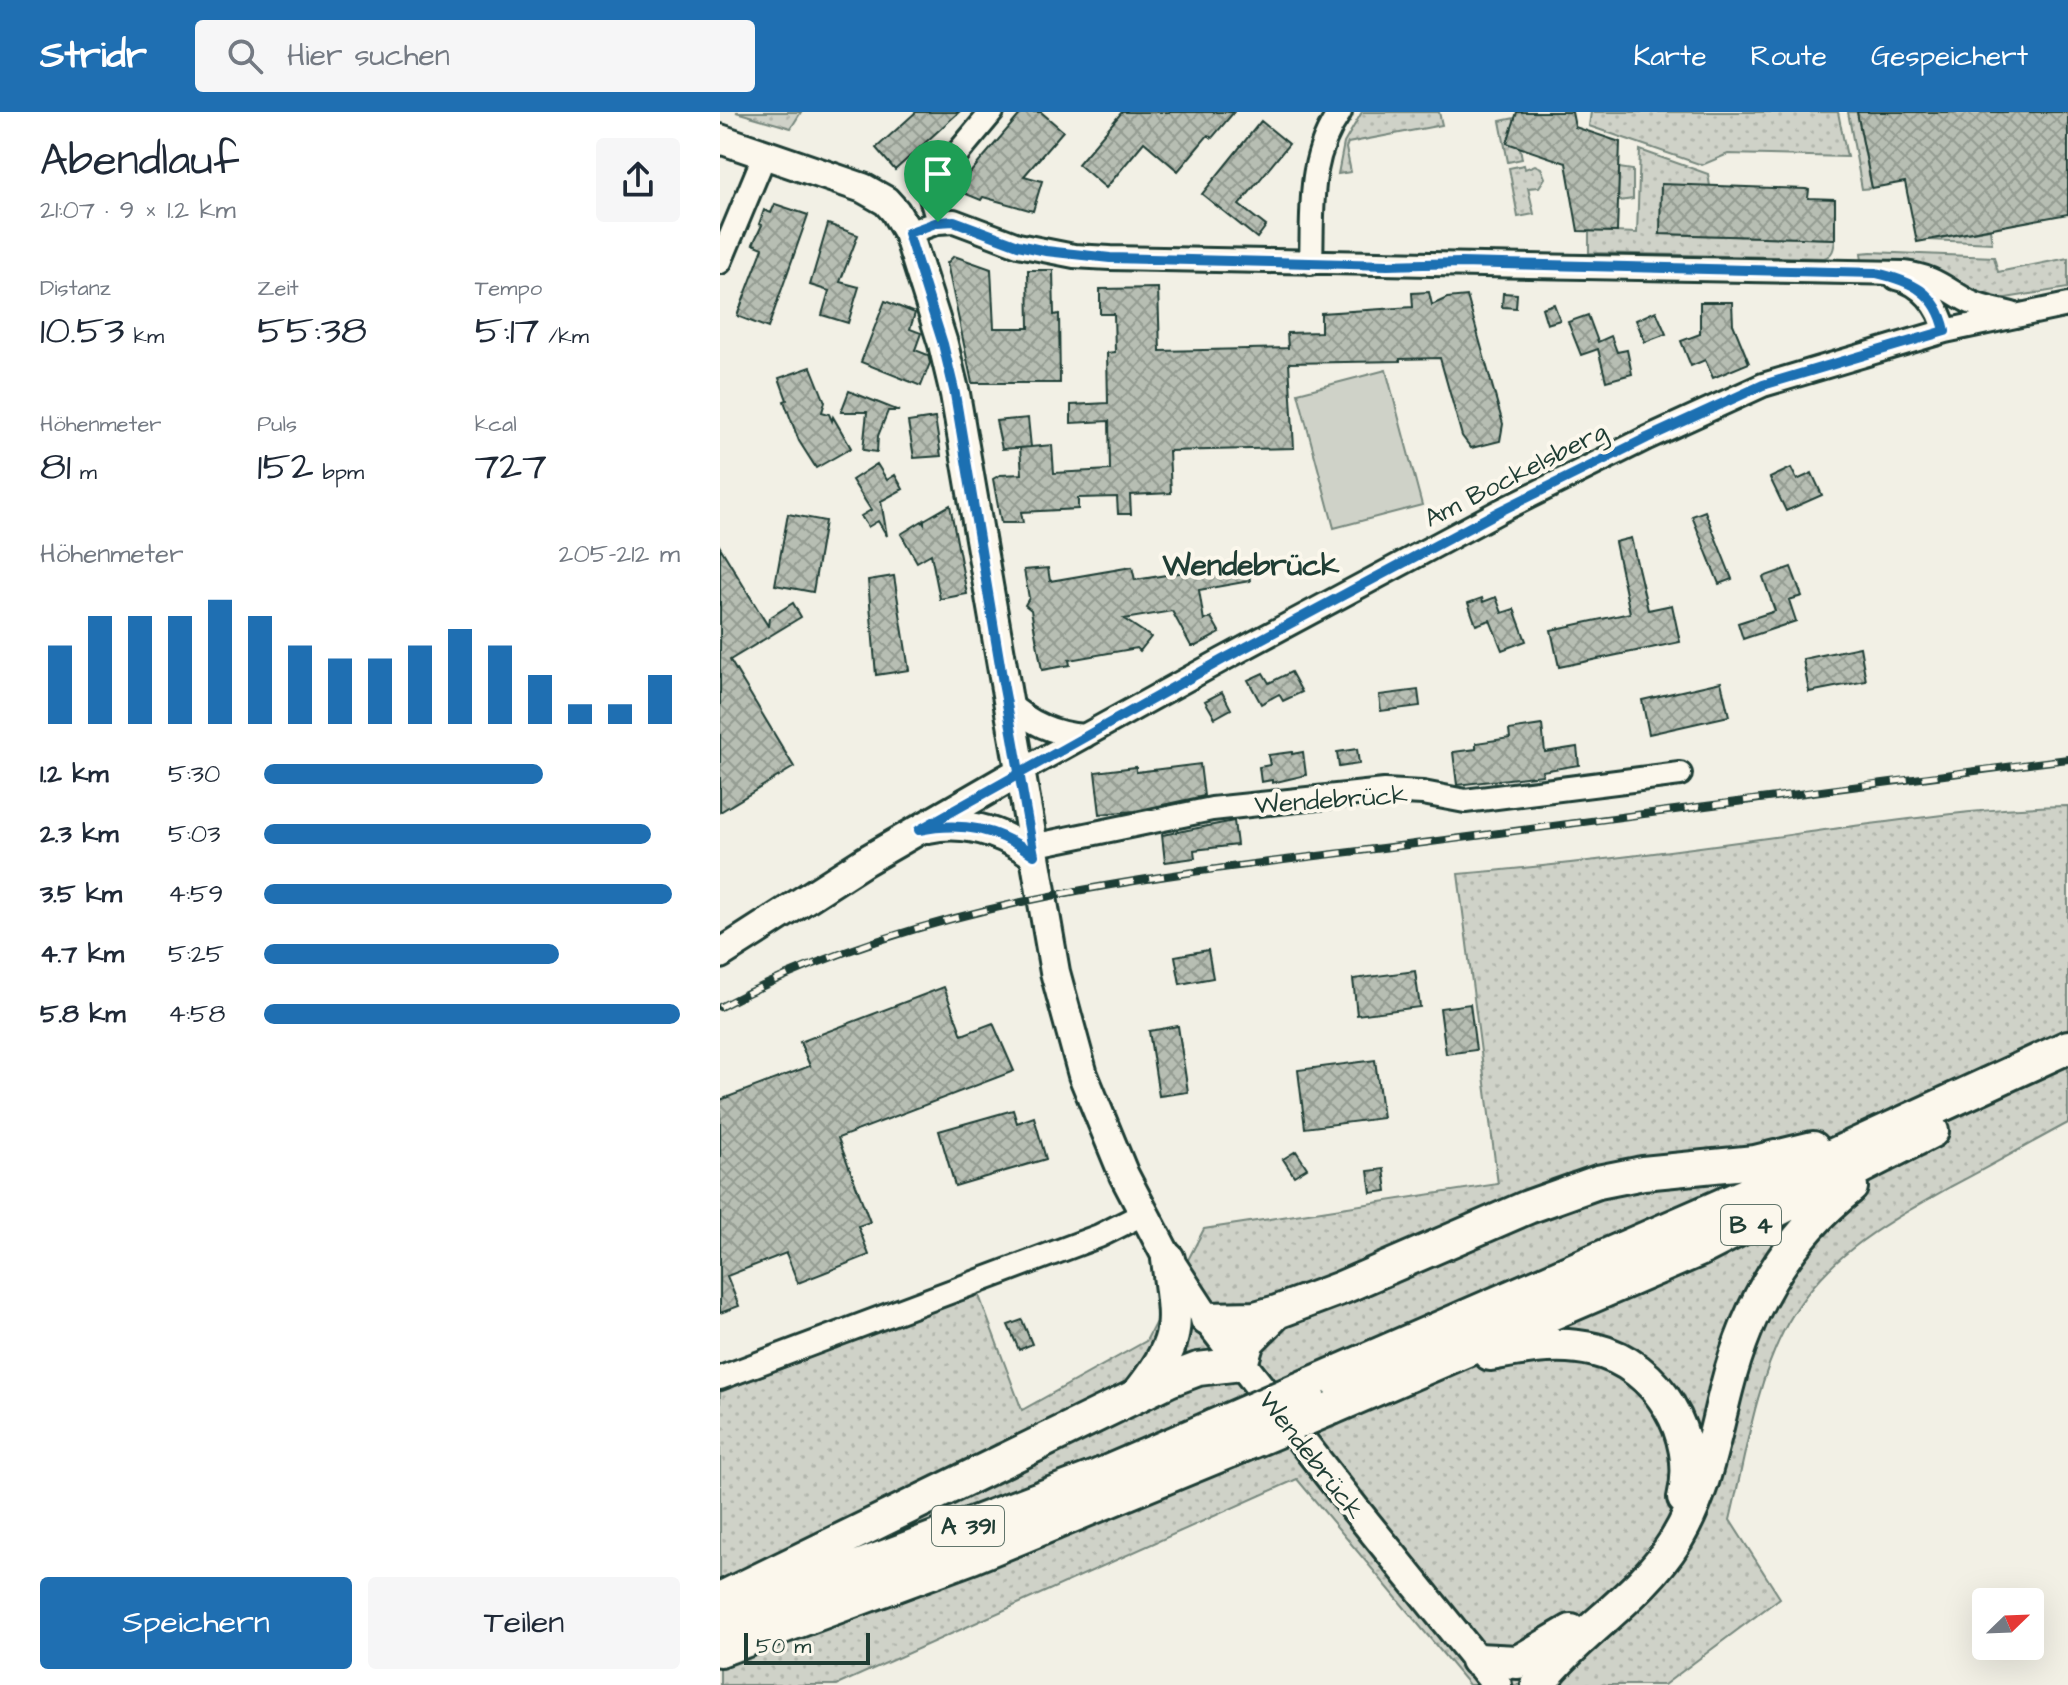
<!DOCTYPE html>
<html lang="de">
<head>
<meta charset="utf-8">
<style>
	:root { --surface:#fff; --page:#f6f6f7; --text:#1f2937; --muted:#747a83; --accent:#1f6fb2 }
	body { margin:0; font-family:"Architects Daughter",sans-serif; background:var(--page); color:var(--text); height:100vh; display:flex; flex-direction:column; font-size:30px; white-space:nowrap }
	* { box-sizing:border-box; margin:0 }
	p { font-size:26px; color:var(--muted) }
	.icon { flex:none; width:44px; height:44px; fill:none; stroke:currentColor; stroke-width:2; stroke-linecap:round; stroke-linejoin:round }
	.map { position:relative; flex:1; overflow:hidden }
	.side { display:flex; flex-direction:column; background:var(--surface); width:720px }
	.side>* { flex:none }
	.needle { width:52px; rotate:67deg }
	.fabs { position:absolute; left:1252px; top:1476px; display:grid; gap:16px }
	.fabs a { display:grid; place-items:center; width:72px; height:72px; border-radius:8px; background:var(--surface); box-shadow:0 8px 32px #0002; font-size:40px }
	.scale { position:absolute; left:24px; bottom:20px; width:126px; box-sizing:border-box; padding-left:8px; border:4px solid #1f3d34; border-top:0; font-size:22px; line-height:28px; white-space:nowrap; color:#1f3d34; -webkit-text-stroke:6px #fbf7ec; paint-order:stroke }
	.pin { position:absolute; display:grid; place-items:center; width:68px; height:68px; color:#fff; margin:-82px -34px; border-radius:50% 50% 50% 0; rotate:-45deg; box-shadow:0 0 8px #0007 }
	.pin .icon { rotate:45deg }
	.round { display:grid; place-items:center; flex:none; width:84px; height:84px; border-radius:8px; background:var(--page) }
	.overview { display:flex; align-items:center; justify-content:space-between; height:136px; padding:0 40px }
	h1 { font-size:44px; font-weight:600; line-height:60px }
	.stats { display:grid; grid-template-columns:repeat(3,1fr); gap:12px; height:136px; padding:8px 40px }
	.stats div { display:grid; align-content:center }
	.stats b { font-size:40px; font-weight:600 }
	.stats small { font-size:22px; font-weight:400 }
	.stats p { font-size:22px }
	.chart { height:224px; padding:16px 40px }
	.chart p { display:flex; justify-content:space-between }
	.chart svg { width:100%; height:144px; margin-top:8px; stroke:var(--accent); stroke-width:6 }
	.cta { display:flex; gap:16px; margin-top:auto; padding:16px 40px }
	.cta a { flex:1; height:92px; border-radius:8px; background:var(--accent); color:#fff; font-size:32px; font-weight:600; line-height:92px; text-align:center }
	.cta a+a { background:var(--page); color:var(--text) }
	ul { padding:0 40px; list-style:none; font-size:26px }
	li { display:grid; grid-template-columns:128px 96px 1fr; align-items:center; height:60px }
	li i { height:20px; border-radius:10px; background:var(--accent) }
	header { display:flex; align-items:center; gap:48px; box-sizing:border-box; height:112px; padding:0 40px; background:var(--accent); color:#fff }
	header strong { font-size:38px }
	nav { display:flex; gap:44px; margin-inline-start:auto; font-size:28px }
	.search { width:560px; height:72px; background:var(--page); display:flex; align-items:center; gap:20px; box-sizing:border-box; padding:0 28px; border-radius:8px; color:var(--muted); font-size:30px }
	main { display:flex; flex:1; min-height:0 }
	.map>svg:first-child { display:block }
	.grass { fill:url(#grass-dots); stroke:#77887e; stroke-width:2 }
	.park { fill:#cfd2c8; stroke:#77887e; stroke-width:2 }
	.building { fill:url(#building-cross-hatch); stroke:#1f3d34; stroke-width:2 }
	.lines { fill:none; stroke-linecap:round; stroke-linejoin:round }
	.minor-casing { stroke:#1f3d34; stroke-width:28 }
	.major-casing { stroke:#1f3d34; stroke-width:34 }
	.highway-casing { stroke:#1f3d34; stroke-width:38 }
	.minor { stroke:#fbf7ec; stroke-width:22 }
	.major { stroke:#fbf7ec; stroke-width:28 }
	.highway { stroke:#fbf7ec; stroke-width:32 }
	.rail-casing { stroke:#1f3d34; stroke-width:8 }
	.rail { stroke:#fbf7ec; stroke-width:5; stroke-dasharray:15; stroke-linecap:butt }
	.highway-bridge-casing { stroke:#1f3d34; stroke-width:38; stroke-linecap:butt }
	.highway-bridge { stroke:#fbf7ec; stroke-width:32 }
	.route-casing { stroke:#fff; stroke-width:16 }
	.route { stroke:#1f6fb2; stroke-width:10 }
	.labels { text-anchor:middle; stroke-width:8; stroke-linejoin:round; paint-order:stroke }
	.shield { fill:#fbf7ec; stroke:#61756b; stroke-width:2 }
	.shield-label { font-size:24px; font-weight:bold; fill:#1f3d34 }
	.street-label { font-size:26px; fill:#1f3d34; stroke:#fbf7ec }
	.quarter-label { font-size:30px; font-weight:bold; fill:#1f3d34; stroke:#fbf7ec }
</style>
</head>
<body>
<header>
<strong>Stridr</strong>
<div class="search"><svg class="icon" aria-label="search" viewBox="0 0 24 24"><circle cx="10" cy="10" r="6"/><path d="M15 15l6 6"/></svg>Hier suchen</div>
<nav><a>Karte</a><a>Route</a><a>Gespeichert</a></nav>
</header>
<main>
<section class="side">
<div class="overview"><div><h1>Abendlauf</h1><p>21:07 · 9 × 1.2 km</p></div><a class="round"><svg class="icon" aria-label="share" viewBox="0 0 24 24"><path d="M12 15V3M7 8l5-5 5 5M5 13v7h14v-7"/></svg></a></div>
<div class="stats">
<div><p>Distanz</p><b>10.53<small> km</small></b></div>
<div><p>Zeit</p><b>55:38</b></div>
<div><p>Tempo</p><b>5:17<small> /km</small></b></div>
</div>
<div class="stats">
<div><p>Höhenmeter</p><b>81<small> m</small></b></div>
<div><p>Puls</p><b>152<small> bpm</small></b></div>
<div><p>kcal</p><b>727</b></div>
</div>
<div class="chart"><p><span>Höhenmeter</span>205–212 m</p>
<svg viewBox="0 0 160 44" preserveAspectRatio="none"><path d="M5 44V20M15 44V11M25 44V11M35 44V11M45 44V6M55 44V11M65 44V20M75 44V24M85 44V24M95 44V20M105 44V15M115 44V20M125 44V29M135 44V38M145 44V38M155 44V29"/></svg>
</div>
<ul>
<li><b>1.2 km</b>5:30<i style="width:67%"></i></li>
<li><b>2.3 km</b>5:03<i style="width:93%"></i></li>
<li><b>3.5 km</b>4:59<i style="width:98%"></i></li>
<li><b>4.7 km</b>5:25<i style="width:71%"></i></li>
<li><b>5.8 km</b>4:58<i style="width:100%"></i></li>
</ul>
<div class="cta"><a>Speichern</a><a>Teilen</a></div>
</section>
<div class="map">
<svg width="1348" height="1573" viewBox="0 0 1348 1573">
	<defs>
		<pattern id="grass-dots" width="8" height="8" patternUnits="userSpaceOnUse" patternTransform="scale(2)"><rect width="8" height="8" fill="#cfd2c8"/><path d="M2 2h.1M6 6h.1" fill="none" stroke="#b1b5ac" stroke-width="1.8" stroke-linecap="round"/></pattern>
		<pattern id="building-cross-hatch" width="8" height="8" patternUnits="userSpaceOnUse" patternTransform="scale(2)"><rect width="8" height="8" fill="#b7beb3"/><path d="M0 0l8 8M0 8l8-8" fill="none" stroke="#949c92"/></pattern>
	</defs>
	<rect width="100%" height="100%" fill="#f2f0e5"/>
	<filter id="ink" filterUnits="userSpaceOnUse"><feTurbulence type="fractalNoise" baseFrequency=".0125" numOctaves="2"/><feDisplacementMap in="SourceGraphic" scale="16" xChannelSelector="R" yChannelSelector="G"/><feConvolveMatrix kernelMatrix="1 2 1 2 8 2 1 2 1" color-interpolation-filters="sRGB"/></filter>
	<g filter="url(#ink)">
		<!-- grass -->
		<path class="grass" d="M 16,0 L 81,0 L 71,16 Z
			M 642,0 L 719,0 L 722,13 L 628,31 L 626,36 L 631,60 L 618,62 L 624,31 Z
			M 871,0 L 1118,0 L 1127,45 L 1008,42 L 982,53 L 869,14 Z
			M 1128,0 L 1137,0 L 1152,76 L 1142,77 Z
			M 795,6 L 802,47 L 788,50 L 780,9 Z
			M 920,38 L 988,62 L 990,74 L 940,122 L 1115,127 C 1114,137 1113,143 1104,146 L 869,141 L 869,119 L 917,121 Z
			M 804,53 L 805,57 L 815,53 L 821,56 L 825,66 L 819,75 L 808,76 L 814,102 L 798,105 L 789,56 Z
			M 899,56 L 913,58 L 913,87 L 898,89 Z
			M 1270,117 L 1272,131 L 1209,128 Z
			M 1151,140 L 1274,145 L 1278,160 L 1348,146 L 1348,176 L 1267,189 L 1150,154 L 1142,149 L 1141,141 Z
			M 1348,694 L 1348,1011 C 1309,1032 1270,1054 1230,1075 C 1161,1114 1100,1147 1063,1220 C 1034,1278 1025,1346 1010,1408 L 1060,1486 L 944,1573 L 749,1573 L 577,1367 L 117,1573 L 0,1573 L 0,1280 L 258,1181 L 302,1298 L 426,1229 L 484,1117 L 778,1072 L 738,762 C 873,751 1008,731 1142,713 C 1211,704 1278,695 1348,694 Z"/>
		<!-- park -->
		<path class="park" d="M 666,258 L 702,393 L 614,416 L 578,281 Z"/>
		<!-- building -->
		<path class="building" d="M 196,0 L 239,0 L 175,58 L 156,36 Z
			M 302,0 L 321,0 L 343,19 L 304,64 L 322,69 L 313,99 L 263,85 L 261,88 L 246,82 L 238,75 Z
			M 402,0 L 514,0 L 492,26 L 488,23 L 458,59 L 424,30 L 386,76 L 358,52 Z
			M 797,0 L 852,0 L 855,15 L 900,30 L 897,120 L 858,119 L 846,51 L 787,31 Z
			M 1137,0 L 1348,0 L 1348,102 L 1197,130 L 1185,70 L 1152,76 Z
			M 541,9 L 569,32 L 519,93 L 546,114 L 537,126 L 482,82 Z
			M 941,72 L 1086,77 L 1089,78 L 1088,86 L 1115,87 L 1115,127 L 940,122 Z
			M 55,92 L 88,103 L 48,216 L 17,204 L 43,136 L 33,132 L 42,113 L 39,112 L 44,98 L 51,101 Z
			M 108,112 L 138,123 L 120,170 L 139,175 L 128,211 L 102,203 L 109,179 L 90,173 Z
			M 234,144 L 271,157 L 274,216 L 309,216 L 308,158 L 333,158 L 334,203 L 339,202 L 340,271 L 252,271 L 227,151 Z
			M 438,176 L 440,239 L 568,236 L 567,221 L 601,220 L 601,201 L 693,195 L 692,181 L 709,180 L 712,193 L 727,186 L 747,184 L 783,312 L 780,329 L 751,336 L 742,324 L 720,246 L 680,247 L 680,249 L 569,251 L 574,336 L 449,339 L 451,381 L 410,383 L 411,402 L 398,402 L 397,385 L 358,386 L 358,397 L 301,400 L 303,411 L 281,411 L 273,367 L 280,363 L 302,362 L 300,336 L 332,333 L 334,361 L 390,358 L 389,309 L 351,311 L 351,293 L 388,291 L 387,241 L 395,240 L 394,202 L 380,202 L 380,177 Z
			M 783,181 L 797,182 L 796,196 L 782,195 Z
			M 165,189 L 195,201 L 190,217 L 201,221 L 195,238 L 208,243 L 210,251 L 201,274 L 141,250 Z
			M 980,190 L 1012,190 L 1013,212 L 1029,251 L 993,266 L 985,248 L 971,254 L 961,229 L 980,222 Z
			M 834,192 L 840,208 L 827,212 L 822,196 Z
			M 936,199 L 946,222 L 925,230 L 916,208 Z
			M 868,203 L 878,230 L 891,224 L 897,240 L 907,238 L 912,262 L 886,269 L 878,237 L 861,243 L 848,210 Z
			M 91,255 L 105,290 L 102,300 L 109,302 L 112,309 L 113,305 L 131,336 L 96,356 L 79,329 L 64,289 L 67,288 L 59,266 Z
			M 129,279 L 179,299 L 168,299 L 158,324 L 157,340 L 143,338 L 147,300 L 121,300 Z
			M 215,306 L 221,344 L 194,346 L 188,310 Z
			M 308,306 L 311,335 L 282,337 L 276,309 Z
			M 157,352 L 167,368 L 175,363 L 183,377 L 161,389 L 167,424 L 158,409 L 148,415 L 141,404 L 151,398 L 132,368 Z
			M 1071,356 L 1077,368 L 1092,361 L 1102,383 L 1066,399 L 1050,366 Z
			M 230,393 L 247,482 L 220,487 L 211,442 L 197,450 L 181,422 L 202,409 L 204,412 L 204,408 Z
			M 985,399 L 1012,467 L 999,472 L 972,404 Z
			M 68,402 L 105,409 L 93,480 L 55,473 Z
			M 911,426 L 928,498 L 952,493 L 960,530 L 839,555 L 831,518 L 910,501 L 895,430 Z
			M 0,435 L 48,514 L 49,506 L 73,491 L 81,505 L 10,548 L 74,655 L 0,700 Z
			M 527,450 L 530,469 L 479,478 L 484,509 L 491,505 L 500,521 L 476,534 L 471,534 L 452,499 L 404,507 L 431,525 L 420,539 L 417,536 L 349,548 L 350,553 L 322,558 L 311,498 L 305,493 L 309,486 L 304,458 L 328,456 L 330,469 L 412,455 L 415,468 Z
			M 1071,455 L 1082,484 L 1069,488 L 1076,509 L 1023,527 L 1018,511 L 1055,499 L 1043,465 Z
			M 174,464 L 189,558 L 156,563 L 148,468 Z
			M 776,485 L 782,501 L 794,497 L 806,529 L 782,538 L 770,508 L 756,513 L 748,491 L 762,486 L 763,490 Z
			M 1140,535 L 1146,569 L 1089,580 L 1083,547 Z
			M 571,560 L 582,580 L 563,589 L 559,582 L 541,592 L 528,568 L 543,561 L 549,571 Z
			M 1001,570 L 1009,604 L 929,622 L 922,588 Z
			M 698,578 L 700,594 L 661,599 L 659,583 Z
			M 502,580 L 511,597 L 495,606 L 485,589 Z
			M 822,613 L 825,640 L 857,635 L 859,653 L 822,659 L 823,663 L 737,673 L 733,640 L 756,637 L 756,631 L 790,626 L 789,618 Z
			M 637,637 L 639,652 L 619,655 L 617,640 Z
			M 572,640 L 572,642 L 583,640 L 586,663 L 552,671 L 552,668 L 541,670 L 539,655 L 550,653 L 548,643 Z
			M 480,652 L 484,684 L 415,699 L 380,702 L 375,660 L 416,655 L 416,660 Z
			M 514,709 L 517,733 L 474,738 L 475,746 L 445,750 L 442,723 Z
			M 488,838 L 493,866 L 460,872 L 455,844 Z
			M 695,859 L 700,895 L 637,903 L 633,867 Z
			M 224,875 L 242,923 L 273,911 L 294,959 L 118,1026 L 150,1110 L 138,1114 L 149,1143 L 78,1171 L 66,1141 L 7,1164 L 19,1194 L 0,1201 L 0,988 L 90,954 L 80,930 Z
			M 750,892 L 756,938 L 726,942 L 720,896 Z
			M 458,914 L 468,980 L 439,984 L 429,919 Z
			M 655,948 L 663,1006 L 585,1016 L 578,958 Z
			M 293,998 L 297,1011 L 314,1005 L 326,1047 L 235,1074 L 219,1019 Z
			M 576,1039 L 587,1056 L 574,1064 L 563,1047 Z
			M 664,1057 L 667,1079 L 651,1081 L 648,1059 Z
			M 302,1208 L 312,1232 L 299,1238 L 288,1213 Z"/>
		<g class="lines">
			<!-- minor casing -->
			<g class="minor-casing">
				<path id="minor" d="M 218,110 L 211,86 L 211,73 L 272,0
					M 188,121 L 218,110 L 234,109 L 298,133 L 354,144 L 390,146 L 1183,161 C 1215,165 1221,174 1248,189 C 1261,196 1278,198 1292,202
					M 0,150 L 45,42
					M 591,151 C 593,96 587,47 620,0
					M 1176,166 C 1201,171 1220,194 1225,219
					M 287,590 C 310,611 333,622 365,624
					M 299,660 L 502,548 L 780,399 L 927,326 L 1043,273 L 1225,219 L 1348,193
					M 312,734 L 492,697 L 664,679 L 703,681 L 745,689 L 960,662
					M 0,1266 L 379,1124 L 423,1102"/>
			</g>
			<!-- major casing -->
			<g class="major-casing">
				<path id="major" d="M 0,27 L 143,76 L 166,89 L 175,99 L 188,121 L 223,232 L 235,282 L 335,860 L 363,963 L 404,1063 L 448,1147 L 487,1207 L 635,1397 L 777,1573
					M 208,716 C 247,708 282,720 314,743
					M 0,842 L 145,749 L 299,660"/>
			</g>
			<!-- highway casing -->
			<g class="highway-casing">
				<path id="highway" d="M 487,1207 L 535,1206 L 557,1200 L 621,1176 L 808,1095 L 878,1070 L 923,1061 L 1035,1050 L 1093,1036
					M 770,1242 C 806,1236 839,1229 875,1238 C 938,1253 980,1324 964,1386
					M 591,1272 L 1046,1074 L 1348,935
					M 419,1281 C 463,1226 456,1214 448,1147
					M 612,1296 L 979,1138 L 1212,1019
					M 0,1487 L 449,1268 L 478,1257 L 521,1252 L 528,1229 L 557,1200
					M 1,1507 L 378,1364 L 494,1314
					M 0,1538 L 252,1445 L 510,1339
					M 757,1548 L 798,1550 L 851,1519
					M 818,1573 C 859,1519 920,1486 956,1428 C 984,1382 993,1329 1006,1278 C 1026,1198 1065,1127 1131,1075"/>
			</g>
			<!-- minor -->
			<use href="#minor" class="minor"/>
			<!-- major -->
			<use href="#major" class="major"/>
			<!-- highway -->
			<use href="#highway" class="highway"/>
			<!-- rail casing -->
			<g class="rail-casing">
				<path id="rail" d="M 0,895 C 216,781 465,761 703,731 C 918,703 1133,674 1348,647"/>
			</g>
			<!-- rail -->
			<use href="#rail" class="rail"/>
			<!-- highway-bridge casing -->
			<g class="highway-bridge-casing">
				<path id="highway-bridge" d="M 494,1314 L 591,1272
					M 510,1339 L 612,1296"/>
			</g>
			<!-- highway-bridge -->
			<use href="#highway-bridge" class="highway-bridge"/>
		</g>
	</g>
	<g class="lines" filter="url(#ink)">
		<!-- route casing -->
		<g class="route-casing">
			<path id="route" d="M 218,110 L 188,121 L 223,232 L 235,282 L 283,571 C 294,628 303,686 314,743 C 278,717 243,709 199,718 L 502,548 L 780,399 L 927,326 L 1043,273 L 1225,219 C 1217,180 1191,169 1156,161 L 740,151 L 668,153 L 390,146 L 326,139 L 298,133 L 234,109 L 218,110"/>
		</g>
		<!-- route -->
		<use href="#route" class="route"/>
	</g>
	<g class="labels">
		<!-- shield labels -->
		<g class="shield">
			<rect x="1001" y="1093" width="60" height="40" rx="6"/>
			<rect x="212" y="1394" width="72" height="40" rx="6"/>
		</g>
		<g class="shield-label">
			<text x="1031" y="1121">B 4</text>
			<text x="248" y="1422">A 391</text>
		</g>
		<!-- street labels -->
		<g class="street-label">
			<text transform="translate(795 362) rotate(-27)" y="9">Am Bockelsberg</text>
			<text transform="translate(611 687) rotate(-4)" y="9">Wendebrück</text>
			<text transform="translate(592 1343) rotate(52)" y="9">Wendebrück</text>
		</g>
		<!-- quarter labels -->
		<g class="quarter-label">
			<text x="531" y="463">Wendebrück</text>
		</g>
	</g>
</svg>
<div class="fabs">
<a><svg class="needle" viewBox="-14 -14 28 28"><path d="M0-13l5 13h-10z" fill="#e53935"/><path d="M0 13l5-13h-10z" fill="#747a83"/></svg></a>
</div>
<div class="scale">50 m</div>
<div class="pin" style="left:218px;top:110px;background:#1e9e55"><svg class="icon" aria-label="arrive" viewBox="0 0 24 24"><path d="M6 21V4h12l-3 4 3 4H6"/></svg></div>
</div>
</main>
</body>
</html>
